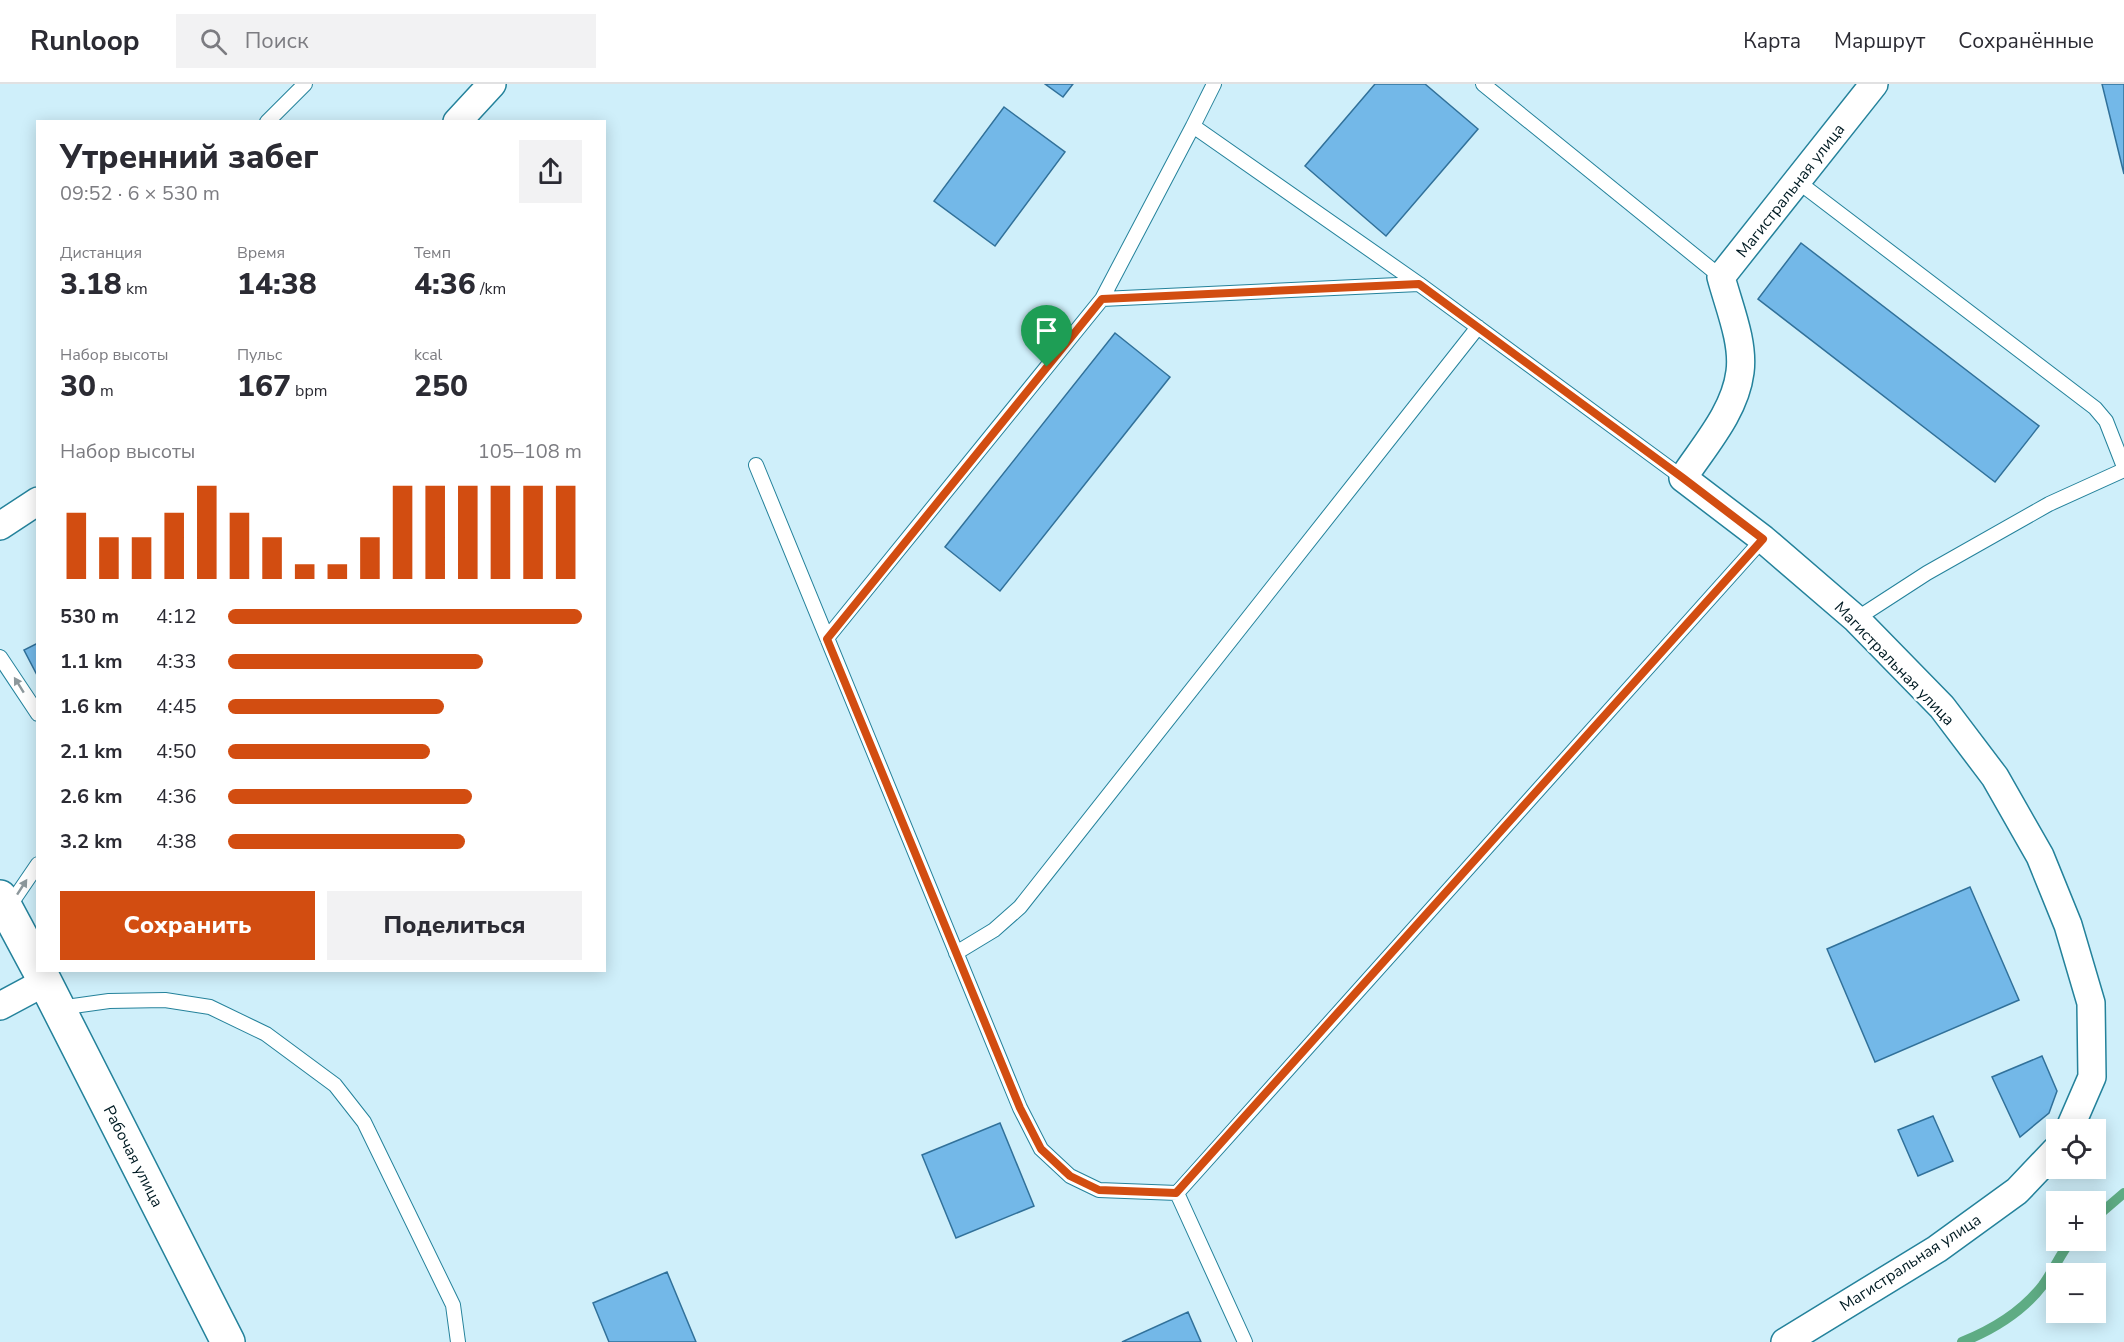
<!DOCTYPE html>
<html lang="ru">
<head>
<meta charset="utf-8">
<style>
	:root { --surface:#fff; --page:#f2f2f3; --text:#2b2b33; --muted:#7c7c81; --line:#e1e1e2; --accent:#d24d11 }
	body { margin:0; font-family:"Nunito Sans",sans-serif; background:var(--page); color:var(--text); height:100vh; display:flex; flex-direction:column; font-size:22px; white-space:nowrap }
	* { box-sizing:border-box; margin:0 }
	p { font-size:20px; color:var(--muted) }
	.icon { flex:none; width:33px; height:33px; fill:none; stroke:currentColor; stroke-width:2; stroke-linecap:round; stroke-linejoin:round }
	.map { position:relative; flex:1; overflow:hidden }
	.panel { position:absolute; left:36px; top:36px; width:570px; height:852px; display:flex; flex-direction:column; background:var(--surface); border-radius:0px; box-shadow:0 3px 15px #0003 }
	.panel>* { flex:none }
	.buttons { position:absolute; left:2046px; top:1035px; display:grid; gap:12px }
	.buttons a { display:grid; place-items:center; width:60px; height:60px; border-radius:0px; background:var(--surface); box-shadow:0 3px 15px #0003; font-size:30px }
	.pin { position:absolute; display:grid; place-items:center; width:51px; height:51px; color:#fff; margin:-62px -26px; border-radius:50% 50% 50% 0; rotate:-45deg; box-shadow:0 0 6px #0007 }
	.pin .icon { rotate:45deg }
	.round { display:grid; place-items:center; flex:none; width:63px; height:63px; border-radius:0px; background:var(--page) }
	.summary { display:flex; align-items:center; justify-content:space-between; height:102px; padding:0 24px }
	h1 { font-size:33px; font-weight:800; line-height:45px }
	.metrics { display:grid; grid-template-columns:repeat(3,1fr); gap:9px; height:102px; padding:6px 24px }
	.metrics div { display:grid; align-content:center }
	.metrics b { font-size:30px; font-weight:800 }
	.metrics small { font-size:16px; font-weight:400 }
	.metrics p { font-size:16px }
	.chart { height:168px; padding:12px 24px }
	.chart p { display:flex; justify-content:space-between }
	.chart svg { width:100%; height:108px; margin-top:6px; stroke:var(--accent); stroke-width:6 }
	.action { display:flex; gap:12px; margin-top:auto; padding:12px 24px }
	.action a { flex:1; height:69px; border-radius:0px; background:var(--accent); color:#fff; font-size:24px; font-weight:800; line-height:69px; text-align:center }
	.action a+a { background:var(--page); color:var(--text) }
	ul { padding:0 24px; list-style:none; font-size:20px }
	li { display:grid; grid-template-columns:96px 72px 1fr; align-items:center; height:45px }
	li i { height:15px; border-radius:8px; background:var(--accent) }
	header { display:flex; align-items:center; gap:36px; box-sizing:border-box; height:84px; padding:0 30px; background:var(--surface); border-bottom:2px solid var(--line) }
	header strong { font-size:28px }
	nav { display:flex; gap:33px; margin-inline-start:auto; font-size:21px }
	.search { width:420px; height:54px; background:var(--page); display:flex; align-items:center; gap:15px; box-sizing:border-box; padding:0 21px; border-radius:0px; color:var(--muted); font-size:22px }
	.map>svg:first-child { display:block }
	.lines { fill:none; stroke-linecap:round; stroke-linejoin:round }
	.stream { stroke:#5eac84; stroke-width:10 }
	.building { fill:#73b8e8; stroke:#31719a; stroke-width:1.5 }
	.service-casing { stroke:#24829b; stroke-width:16 }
	.minor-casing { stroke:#24829b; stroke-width:30 }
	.tertiary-casing { stroke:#24829b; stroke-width:36 }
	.service { stroke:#fff; stroke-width:14 }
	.minor { stroke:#fff; stroke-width:27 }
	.tertiary { stroke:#fff; stroke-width:33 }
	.oneway { fill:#8d989c }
	.route-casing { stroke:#fff; stroke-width:12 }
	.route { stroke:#d24d11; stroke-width:8 }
	.labels { text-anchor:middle; stroke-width:5; stroke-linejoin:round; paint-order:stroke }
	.street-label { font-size:16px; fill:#011b23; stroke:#fff }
</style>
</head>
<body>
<header>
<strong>Runloop</strong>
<div class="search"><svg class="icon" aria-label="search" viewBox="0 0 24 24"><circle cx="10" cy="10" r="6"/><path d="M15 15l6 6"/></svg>Поиск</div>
<nav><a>Карта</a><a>Маршрут</a><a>Сохранённые</a></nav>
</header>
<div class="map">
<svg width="2124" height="1258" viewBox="0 0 2124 1258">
	<rect width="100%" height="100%" fill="#cfeffa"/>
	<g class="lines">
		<!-- stream -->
		<path class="stream" d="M 2096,1133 L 2124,1109
			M 1962,1258 C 1992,1246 2023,1227 2043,1201 C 2053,1187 2060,1171 2071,1156"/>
	</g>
	<!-- building -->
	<path class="building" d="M 1045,0 L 1073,0 L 1063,13 Z
		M 1375,0 L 1425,0 L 1478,45 L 1386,152 L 1305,82 Z
		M 2102,0 L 2124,0 L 2124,90 Z
		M 1004,23 L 1065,68 L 995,162 L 934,117 Z
		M 1801,159 L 2039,342 L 1995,398 L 1758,215 Z
		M 1115,249 L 1170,293 L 1000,507 L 945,463 Z
		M 38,559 L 38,593 L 24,566 Z
		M 1970,803 L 2019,916 L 1875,978 L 1827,865 Z
		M 2042,972 L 2057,1007 L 2049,1029 L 2020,1053 L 1992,993 Z
		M 1933,1032 L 1953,1077 L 1918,1092 L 1898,1046 Z
		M 1000,1039 L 1034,1122 L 956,1154 L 922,1071 Z
		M 667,1188 L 696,1258 L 609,1258 L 593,1219 Z
		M 1188,1228 L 1201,1258 L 1122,1258 Z"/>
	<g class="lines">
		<!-- service casing -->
		<g class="service-casing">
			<path id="service" d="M 1483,0 L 1721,193
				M 267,38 L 305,0
				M 1193,42 L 1214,0
				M 1797,97 L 2095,324 L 2106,337 L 2124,383
				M 1102,215 L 1193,42 L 1419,200
				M 756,381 L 1020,1024 L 1041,1065 L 1070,1092 L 1099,1106 L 1177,1109
				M 1856,535 L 1927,489 L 2049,420 L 2124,386
				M 827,554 L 1102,215 L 1419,200 L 1683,394
				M 0,573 L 38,630
				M 8,824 L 38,780
				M 956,869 L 994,846 L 1020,823 L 1478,243
				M 59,924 L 109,917 L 165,916 L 210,923 L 266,950 L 335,1001 L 364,1038 L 453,1221 L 458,1258
				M 1245,1258 L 1177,1109 L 1763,455"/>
		</g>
		<!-- minor casing -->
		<g class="minor-casing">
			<path id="minor" d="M 1874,0 L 1721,193 C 1729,223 1744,258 1740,288 C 1735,328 1704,362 1683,394 L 1763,455 L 1856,535 L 1942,623 L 1995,693 L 2040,772 L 2068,841 L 2091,919 L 2092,993 L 2069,1046
				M 457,38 L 492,0
				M 0,442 L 38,417
				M 0,922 L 45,898
				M 1785,1258 L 1937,1165 L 2017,1107 L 2056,1066"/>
		</g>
		<!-- tertiary casing -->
		<g class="tertiary-casing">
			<path id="tertiary" d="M 0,813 L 38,884
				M 39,886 L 228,1258"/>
		</g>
		<!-- service -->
		<use href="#service" class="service"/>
		<!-- minor -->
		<use href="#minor" class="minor"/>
		<!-- tertiary -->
		<use href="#tertiary" class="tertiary"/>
	</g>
	<!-- one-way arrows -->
	<defs><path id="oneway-solid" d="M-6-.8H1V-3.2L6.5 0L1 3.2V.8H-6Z" transform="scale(1.5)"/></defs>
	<g class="oneway">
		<use href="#oneway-solid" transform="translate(19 601) rotate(-122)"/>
		<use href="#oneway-solid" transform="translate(22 803) rotate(-57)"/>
	</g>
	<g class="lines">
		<!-- route casing -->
		<g class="route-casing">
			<path id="route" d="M 1419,200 L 1683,394 L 1763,455 L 1176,1109 L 1099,1106 L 1070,1092 L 1041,1065 L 1020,1024 L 827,555 L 1102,215 Z"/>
		</g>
		<!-- route -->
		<use href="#route" class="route"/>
	</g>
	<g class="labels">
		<!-- street labels -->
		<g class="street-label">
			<text transform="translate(1790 106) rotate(-52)" y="6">Магистральная улица</text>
			<text transform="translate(1895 579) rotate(46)" y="6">Магистральная улица</text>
			<text transform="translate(134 1072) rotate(63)" y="6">Рабочая улица</text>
			<text transform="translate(1910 1178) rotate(-33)" y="6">Магистральная улица</text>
		</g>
	</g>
</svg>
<div class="buttons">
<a><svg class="icon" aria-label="locate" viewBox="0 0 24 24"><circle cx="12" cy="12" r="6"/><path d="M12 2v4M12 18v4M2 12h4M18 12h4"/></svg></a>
<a>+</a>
<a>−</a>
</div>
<div class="pin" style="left:1047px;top:283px;background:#1e9e55"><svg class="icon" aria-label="arrive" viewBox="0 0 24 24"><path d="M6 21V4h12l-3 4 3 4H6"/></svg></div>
<section class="panel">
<div class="summary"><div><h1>Утренний забег</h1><p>09:52 · 6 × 530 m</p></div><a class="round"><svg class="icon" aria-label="share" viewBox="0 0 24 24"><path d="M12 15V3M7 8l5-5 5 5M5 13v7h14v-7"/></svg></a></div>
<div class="metrics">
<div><p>Дистанция</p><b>3.18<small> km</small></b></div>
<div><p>Время</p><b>14:38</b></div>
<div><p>Темп</p><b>4:36<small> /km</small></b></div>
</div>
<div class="metrics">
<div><p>Набор высоты</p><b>30<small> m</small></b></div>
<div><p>Пульс</p><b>167<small> bpm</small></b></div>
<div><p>kcal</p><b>250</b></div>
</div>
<div class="chart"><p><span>Набор высоты</span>105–108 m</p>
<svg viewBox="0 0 160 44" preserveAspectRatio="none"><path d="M5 44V17M15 44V27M25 44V27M35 44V17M45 44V6M55 44V17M65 44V27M75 44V38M85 44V38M95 44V27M105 44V6M115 44V6M125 44V6M135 44V6M145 44V6M155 44V6"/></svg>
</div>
<ul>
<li><b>530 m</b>4:12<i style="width:100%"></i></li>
<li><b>1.1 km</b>4:33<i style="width:72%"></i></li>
<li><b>1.6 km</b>4:45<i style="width:61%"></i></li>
<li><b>2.1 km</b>4:50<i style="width:57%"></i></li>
<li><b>2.6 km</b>4:36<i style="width:69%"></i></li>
<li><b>3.2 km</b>4:38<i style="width:67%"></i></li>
</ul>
<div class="action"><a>Сохранить</a><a>Поделиться</a></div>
</section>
</div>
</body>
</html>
